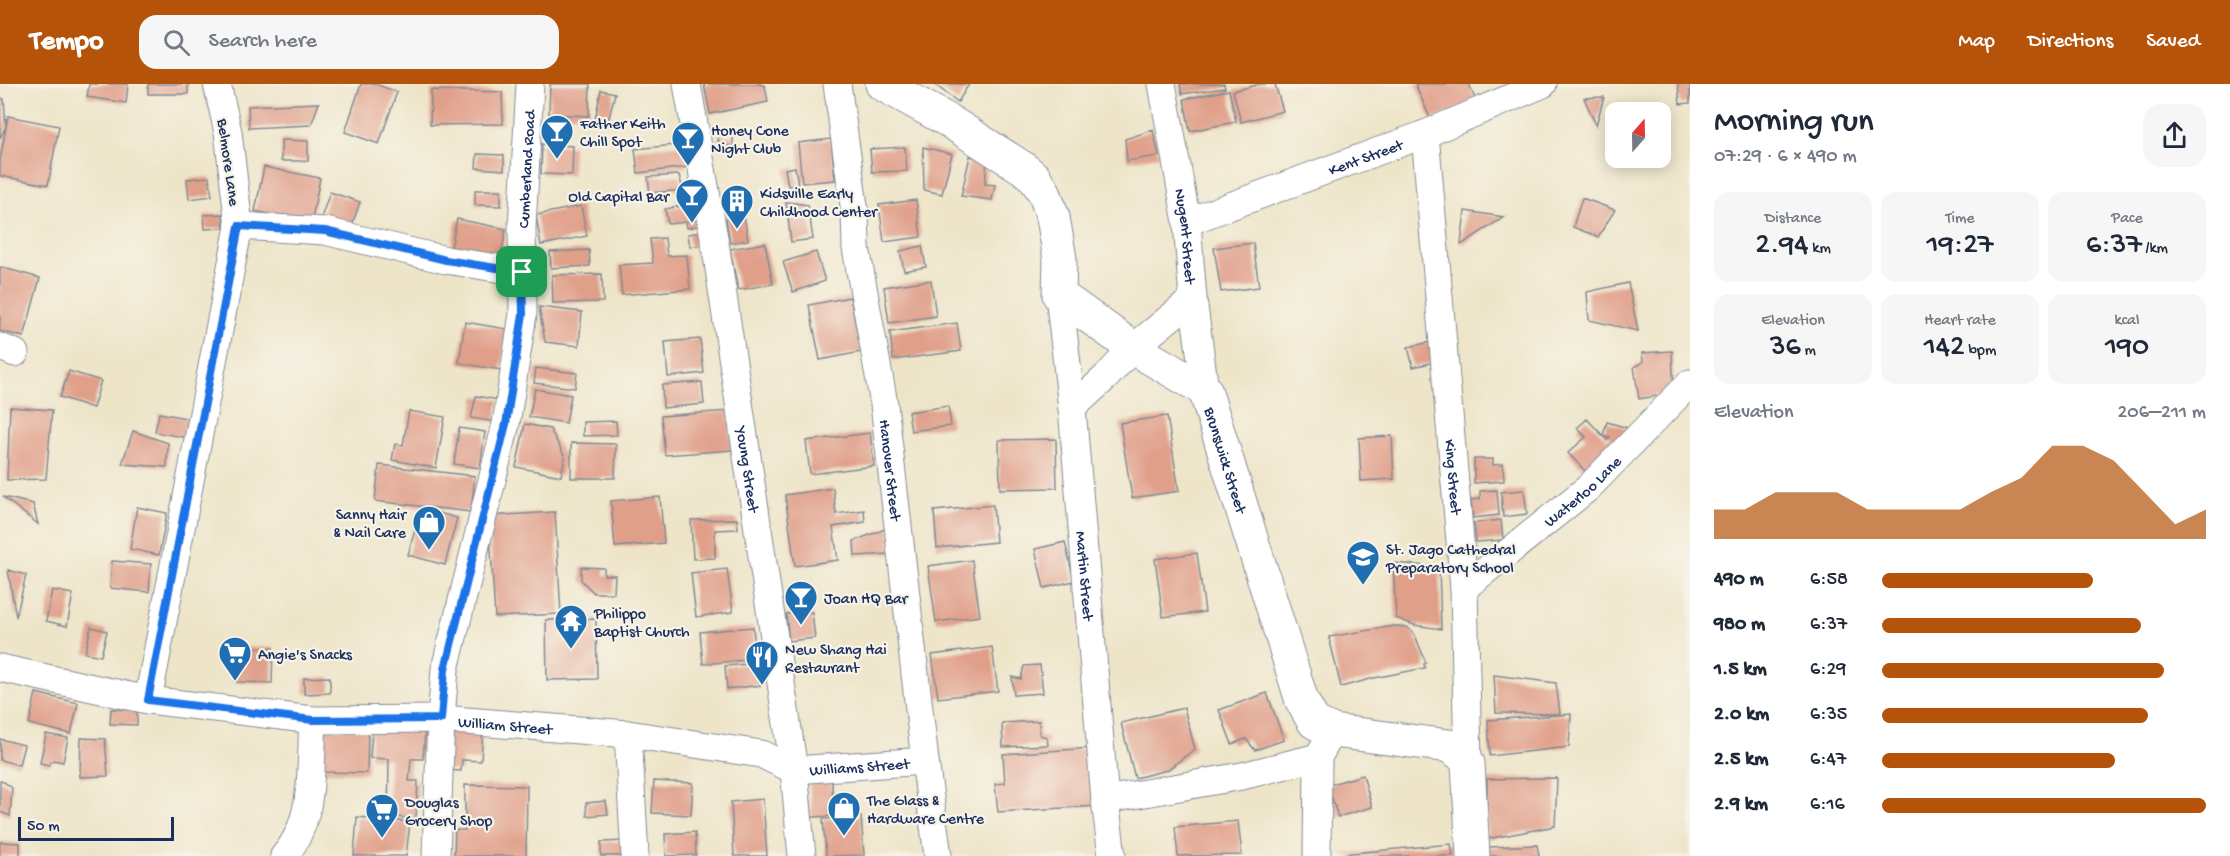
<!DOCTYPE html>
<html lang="en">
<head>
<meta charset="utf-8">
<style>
	:root { --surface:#fff; --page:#f6f6f7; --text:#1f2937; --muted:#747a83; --accent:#b45309 }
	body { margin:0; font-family:"Gochi Hand",sans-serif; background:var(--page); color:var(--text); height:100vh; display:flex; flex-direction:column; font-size:22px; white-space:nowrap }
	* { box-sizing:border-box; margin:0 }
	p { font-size:20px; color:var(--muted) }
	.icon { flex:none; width:33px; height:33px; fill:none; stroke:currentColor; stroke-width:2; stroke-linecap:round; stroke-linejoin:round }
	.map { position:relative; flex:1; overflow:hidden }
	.panel { display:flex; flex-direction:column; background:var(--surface); width:540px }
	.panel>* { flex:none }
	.needle { width:39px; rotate:20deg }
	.fabs { position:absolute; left:1605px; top:18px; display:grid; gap:12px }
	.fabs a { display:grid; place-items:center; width:66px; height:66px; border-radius:12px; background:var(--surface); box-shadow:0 3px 15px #0003; font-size:30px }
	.scale { position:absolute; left:18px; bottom:15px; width:156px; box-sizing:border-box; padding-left:6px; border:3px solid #1b2f5e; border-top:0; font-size:16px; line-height:21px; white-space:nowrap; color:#1b2f5e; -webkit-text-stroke:4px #f7f3e8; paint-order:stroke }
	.pin { position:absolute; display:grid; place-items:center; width:51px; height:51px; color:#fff; margin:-26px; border-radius:12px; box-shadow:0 3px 9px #0006 }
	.round { display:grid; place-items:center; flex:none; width:63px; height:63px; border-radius:18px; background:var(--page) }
	.headline { display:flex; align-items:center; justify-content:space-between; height:102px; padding:0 24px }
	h1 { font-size:33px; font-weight:600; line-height:45px }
	.stats { display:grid; grid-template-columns:repeat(3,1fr); gap:9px; height:102px; padding:6px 24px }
	.stats div { display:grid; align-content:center; border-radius:15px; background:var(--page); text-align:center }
	.stats b { font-size:30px; font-weight:600 }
	.stats small { font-size:16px; font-weight:400 }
	.stats p { font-size:16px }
	.chart { height:168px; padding:12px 24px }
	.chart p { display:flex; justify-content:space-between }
	.chart svg { width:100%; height:108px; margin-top:6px; fill:var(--accent); opacity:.7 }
	ul { padding:0 24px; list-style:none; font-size:20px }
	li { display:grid; grid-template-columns:96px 72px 1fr; align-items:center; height:45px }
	li i { height:15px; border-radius:8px; background:var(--accent) }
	header { display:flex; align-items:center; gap:36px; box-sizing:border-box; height:84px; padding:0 30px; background:var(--accent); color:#fff }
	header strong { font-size:28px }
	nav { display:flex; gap:33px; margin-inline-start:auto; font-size:21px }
	.search { width:420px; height:54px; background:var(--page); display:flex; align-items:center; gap:15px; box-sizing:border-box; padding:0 21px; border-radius:18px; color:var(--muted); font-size:22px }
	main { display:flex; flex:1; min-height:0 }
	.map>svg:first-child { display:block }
	.building { fill:#e09f89 }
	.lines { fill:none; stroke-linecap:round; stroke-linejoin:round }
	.minor-casing { stroke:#848a94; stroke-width:29 }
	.major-casing { stroke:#848a94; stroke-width:35 }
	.minor { stroke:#fff; stroke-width:27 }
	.major { stroke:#fff; stroke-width:33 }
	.route-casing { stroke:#fff; stroke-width:12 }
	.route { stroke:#1a73e8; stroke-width:8 }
	.labels { text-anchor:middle; stroke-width:4.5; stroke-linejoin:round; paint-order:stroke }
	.poi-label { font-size:16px; fill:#1b2f5e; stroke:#f7f3e8; text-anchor:start }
	.street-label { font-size:16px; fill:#1b2f5e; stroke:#f7f3e8 }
</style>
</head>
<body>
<header>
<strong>Tempo</strong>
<div class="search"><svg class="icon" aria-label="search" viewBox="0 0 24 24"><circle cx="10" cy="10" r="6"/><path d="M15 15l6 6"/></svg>Search here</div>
<nav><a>Map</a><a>Directions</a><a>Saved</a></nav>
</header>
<main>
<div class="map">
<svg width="1690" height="772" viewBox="0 0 1690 772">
	<rect width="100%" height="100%" fill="#f7f3e8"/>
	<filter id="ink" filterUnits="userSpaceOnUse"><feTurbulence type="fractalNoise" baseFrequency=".0167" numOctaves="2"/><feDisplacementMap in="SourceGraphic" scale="12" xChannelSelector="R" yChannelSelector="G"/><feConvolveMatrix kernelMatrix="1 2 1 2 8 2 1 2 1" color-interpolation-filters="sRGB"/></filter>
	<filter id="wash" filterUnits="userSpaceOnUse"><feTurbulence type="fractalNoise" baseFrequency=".008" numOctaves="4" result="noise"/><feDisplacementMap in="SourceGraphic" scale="24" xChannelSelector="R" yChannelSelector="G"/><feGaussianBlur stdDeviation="1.35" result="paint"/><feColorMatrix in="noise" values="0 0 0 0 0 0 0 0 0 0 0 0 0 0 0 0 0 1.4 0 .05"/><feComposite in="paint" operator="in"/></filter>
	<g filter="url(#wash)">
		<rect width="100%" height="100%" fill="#eee5c9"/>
		<g id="blocks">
			<!-- building -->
			<path class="building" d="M 89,0 L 128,0 L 126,19 L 87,13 Z
				M 148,0 L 188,0 L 188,10 L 148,10 Z
				M 361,0 L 375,0 L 397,8 L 379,60 L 345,48 Z
				M 550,0 L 590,0 L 589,32 L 549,30 Z
				M 704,0 L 760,0 L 765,2 L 768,18 L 710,30 Z
				M 934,0 L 969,0 L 958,18 Z
				M 1180,0 L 1224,0 L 1225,4 L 1182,10 Z
				M 1260,0 L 1275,0 L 1283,27 L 1241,38 L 1233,7 Z
				M 1415,0 L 1469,0 L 1476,17 L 1431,36 Z
				M 1678,0 L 1690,0 L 1690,19 L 1680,20 Z
				M 431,6 L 502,8 L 503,40 L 430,41 Z
				M 601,6 L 615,9 L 608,38 L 595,35 Z
				M 1229,6 L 1236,38 L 1190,47 L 1184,15 Z
				M 1604,13 L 1596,41 L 1584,14 Z
				M 0,14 L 4,15 L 6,43 L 0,54 Z
				M 319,19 L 311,41 L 249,44 L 248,22 Z
				M 8,32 L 59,42 L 48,101 L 0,92 L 0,76 Z
				M 1153,46 L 1159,72 L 1127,77 L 1125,55 Z
				M 718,52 L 733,52 L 733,62 L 719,62 Z
				M 831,55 L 835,96 L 802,99 L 798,59 Z
				M 281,56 L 308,57 L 308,77 L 281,77 Z
				M 542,60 L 573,62 L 572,91 L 541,90 Z
				M 685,60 L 688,83 L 638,89 L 635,65 Z
				M 905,63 L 907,87 L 872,88 L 870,65 Z
				M 923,63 L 952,70 L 942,110 L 924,106 Z
				M 477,70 L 504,71 L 504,86 L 476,84 Z
				M 970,72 L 987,76 L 985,100 L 995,101 L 992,116 L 961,112 Z
				M 264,83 L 320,94 L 311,139 L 255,127 Z
				M 795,83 L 798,100 L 788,102 L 785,85 Z
				M 679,91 L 683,106 L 650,109 L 648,93 Z
				M 209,93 L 212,112 L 189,115 L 187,95 Z
				M 475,106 L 501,106 L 501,122 L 475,121 Z
				M 330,108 L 360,118 L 351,144 L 321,134 Z
				M 1582,114 L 1615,126 L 1598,153 L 1573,143 Z
				M 916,116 L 921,153 L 884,158 L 879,121 Z
				M 786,118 L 808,121 L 813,155 L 791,158 Z
				M 687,121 L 689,138 L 697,136 L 698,142 L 687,144 L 686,138 L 668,140 L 665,125 Z
				M 581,122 L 587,152 L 541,161 L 536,131 Z
				M 1465,127 L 1504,133 L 1461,161 Z
				M 223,130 L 224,144 L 205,145 L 204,131 Z
				M 744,132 L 748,156 L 730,159 L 726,135 Z
				M 457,135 L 506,145 L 500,178 L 450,168 Z
				M 699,148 L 702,161 L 690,163 L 688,150 Z
				M 665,154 L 667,172 L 687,171 L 690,205 L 622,211 L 619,181 L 653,179 L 650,155 Z
				M 765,159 L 773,200 L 738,206 L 730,165 Z
				M 1253,159 L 1259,203 L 1221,208 L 1214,164 Z
				M 922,162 L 926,183 L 904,187 L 900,167 Z
				M 589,166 L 590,182 L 551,184 L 550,168 Z
				M 816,168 L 825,197 L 793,208 L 783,178 Z
				M 0,183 L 40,194 L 24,253 L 0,247 Z
				M 602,190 L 603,218 L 553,219 L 552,191 Z
				M 931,196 L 936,232 L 889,239 L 884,203 Z
				M 1628,199 L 1638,247 L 1589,236 L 1587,208 Z
				M 850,213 L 861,268 L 820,276 L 809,221 Z
				M 539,223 L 582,228 L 579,262 L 545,258 Z
				M 465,238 L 507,245 L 501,286 L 459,279 Z
				M 957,239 L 961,267 L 893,276 L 890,248 Z
				M 700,255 L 704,289 L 668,293 L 665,258 Z
				M 1431,258 L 1435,278 L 1413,283 L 1408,263 Z
				M 1672,267 L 1674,309 L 1639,315 L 1634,283 L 1643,278 L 1642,269 Z
				M 536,284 L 577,289 L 575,304 L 534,299 Z
				M 69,287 L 101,297 L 93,324 L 60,313 Z
				M 702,298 L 704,320 L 663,324 L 662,301 Z
				M 535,305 L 571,311 L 566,339 L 529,333 Z
				M 476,312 L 499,316 L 495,338 L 471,334 Z
				M 948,322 L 951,342 L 911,347 L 908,328 Z
				M 10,323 L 52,326 L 46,395 L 7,396 Z
				M 409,327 L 445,333 L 436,384 L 392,376 L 395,360 L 403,361 Z
				M 729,327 L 732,366 L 665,371 L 661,332 Z
				M 159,329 L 192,335 L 188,354 L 155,348 Z
				M 1167,332 L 1179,407 L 1132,414 L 1120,339 Z
				M 1587,335 L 1607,356 L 1610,353 L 1603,351 L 1607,338 L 1631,345 L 1589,391 L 1568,369 L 1586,353 L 1577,344 Z
				M 616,337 L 617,351 L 583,352 L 583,338 Z
				M 525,340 L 550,345 L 565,373 L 561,392 L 516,383 Z
				M 459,344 L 485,348 L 480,384 L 454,380 Z
				M 133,347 L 168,359 L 167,383 L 122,380 Z
				M 870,349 L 874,382 L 810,390 L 806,357 Z
				M 1392,352 L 1394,395 L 1361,397 L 1359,354 Z
				M 1056,355 L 1057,404 L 1000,405 L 999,356 Z
				M 571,359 L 616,360 L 615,394 L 571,394 Z
				M 1474,375 L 1493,375 L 1493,381 L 1503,380 L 1504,397 L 1474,399 Z
				M 379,381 L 475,392 L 471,428 L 375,417 Z
				M 833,404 L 836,430 L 864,426 L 865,438 L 833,443 L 838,476 L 795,482 L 785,411 Z
				M 1497,406 L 1499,431 L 1473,434 L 1471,416 L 1480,415 L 1480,407 Z
				M 1524,406 L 1527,430 L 1503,433 L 1501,408 Z
				M 3,413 L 33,420 L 38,440 Z
				M 660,413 L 664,459 L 615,463 L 611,417 Z
				M 993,421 L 996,458 L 937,464 L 934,427 Z
				M 137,423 L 167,429 L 159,471 L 130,465 Z
				M 421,424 L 457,434 L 445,481 L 408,471 Z
				M 555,428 L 561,530 L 495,533 L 489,432 Z
				M 737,435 L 738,445 L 715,446 L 715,474 L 693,475 L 691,436 Z
				M 1501,436 L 1503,456 L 1476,458 L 1474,439 Z
				M 890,443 L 891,470 L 855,472 L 854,457 Z
				M 1065,458 L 1074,497 L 1044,504 L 1035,465 Z
				M 1197,469 L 1205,528 L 1163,533 L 1155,475 Z
				M 972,476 L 980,532 L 936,538 L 928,482 Z
				M 112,477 L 151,480 L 149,508 L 110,504 Z
				M 1393,479 L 1439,483 L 1441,545 L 1414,541 L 1396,534 Z
				M 581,483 L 604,484 L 604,491 L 615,491 L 614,509 L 594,509 L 581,496 Z
				M 727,485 L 733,528 L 696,533 L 691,489 Z
				M 8,486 L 26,491 L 16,533 Z
				M 52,506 L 73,510 L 67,542 L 46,537 Z
				M 812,528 L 815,554 L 789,557 L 786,530 Z
				M 596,535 L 597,595 L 547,596 L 546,536 Z
				M 1394,542 L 1407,543 L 1415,551 L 1426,579 L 1424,580 L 1425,584 L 1374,594 L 1341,603 L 1329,553 Z
				M 91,543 L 107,547 L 101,572 L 85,569 Z
				M 753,543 L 756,575 L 703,580 L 700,548 Z
				M 235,563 L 273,564 L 272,599 L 235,598 Z
				M 992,563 L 998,607 L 938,614 L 932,571 Z
				M 760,579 L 762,601 L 727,605 L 725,582 Z
				M 1040,581 L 1043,609 L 1014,611 L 1012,593 L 1021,595 L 1024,582 Z
				M 1494,591 L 1556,599 L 1560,630 L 1496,629 Z
				M 330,593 L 330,609 L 304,610 L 304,594 Z
				M 36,609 L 78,619 L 71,650 L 29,640 Z
				M 1267,609 L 1284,656 L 1255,666 L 1246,655 L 1232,660 L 1219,626 Z
				M 1184,624 L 1195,665 L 1167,686 L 1135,694 L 1121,639 Z
				M 111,625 L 137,626 L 137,641 L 110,640 Z
				M 1571,630 L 1569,663 L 1490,672 L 1488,636 Z
				M 1039,637 L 1040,651 L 1047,653 L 1048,661 L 1003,663 L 1002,639 Z
				M 447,644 L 483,646 L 481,677 L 462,676 L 461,687 L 444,686 Z
				M 324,645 L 368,646 L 367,689 L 324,688 Z
				M 372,647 L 425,647 L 423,675 L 411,675 L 409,697 L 418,697 L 416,734 L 388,733 L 389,675 L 370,674 Z
				M 46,650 L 68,654 L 63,678 L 53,676 L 49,681 L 40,679 Z
				M 81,654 L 105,655 L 108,692 L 80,693 Z
				M 0,655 L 24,661 L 19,681 L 0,676 Z
				M 1093,664 L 1097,722 L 998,728 L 995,700 L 1005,699 L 1003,670 Z
				M 831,686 L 834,732 L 812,733 L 808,688 Z
				M 1363,691 L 1372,723 L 1338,733 L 1328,701 Z
				M 1557,694 L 1555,742 L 1487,755 L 1487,695 Z
				M 0,697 L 4,698 L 12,704 L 10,732 L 0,728 Z
				M 654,697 L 693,699 L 691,731 L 652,729 Z
				M 465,701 L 527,702 L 526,772 L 454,772 L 455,746 L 465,746 Z
				M 763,715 L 767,772 L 734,772 L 731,718 Z
				M 606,717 L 608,730 L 587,732 L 586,719 Z
				M 861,732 L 864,771 L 826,772 L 823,735 Z
				M 357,733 L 410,738 L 406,772 L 354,772 Z
				M 1238,737 L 1242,771 L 1178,772 L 1175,743 Z
				M 695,748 L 696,771 L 666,772 L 665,750 Z
				M 627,757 L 628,772 L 601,772 L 601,758 Z
				M 0,758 L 20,759 L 20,772 L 0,772 Z
				M 1451,760 L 1453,772 L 1342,772 L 1342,770 Z
				M 1537,761 L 1539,772 L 1488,772 L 1488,763 Z"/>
		</g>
	</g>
	<g filter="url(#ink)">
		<use href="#blocks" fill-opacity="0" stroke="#848a94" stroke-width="1.5"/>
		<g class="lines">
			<!-- minor casing -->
			<g class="minor-casing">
				<g id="minor">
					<path id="s1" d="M 687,0 L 716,165 L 794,686 L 802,772"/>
					<path id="s2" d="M 837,0 L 855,129 L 856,164 L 884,320 L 925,677 L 938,772"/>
					<path id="s3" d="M 1162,0 L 1187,138 L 1193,215 L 1205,306"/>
					<path id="s4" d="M 1425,50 L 1464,504 L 1468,679"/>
					<path id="s5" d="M 1187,138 L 1425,50 L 1543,0"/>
					<path d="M 239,142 L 325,147 L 446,176 L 522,188"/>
					<path id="s6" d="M 1059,211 L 1072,324 L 1105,716 L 1112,772"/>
					<path d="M 0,263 L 15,269"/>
					<path d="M 1072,324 L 1107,292 L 1133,264 L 1193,215"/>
					<path id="s7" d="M 1464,504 L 1588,404 L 1690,299"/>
					<path id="s8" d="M 0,584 L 148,616 L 313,636 L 441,635 L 628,650 L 761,670 L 794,686 L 925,677"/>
					<path d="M 148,616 L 239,142 L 228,48 L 217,0"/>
					<path d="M 628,650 L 635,772"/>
					<path d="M 1105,716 L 1242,692 L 1318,673"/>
					<path d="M 284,772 C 316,736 310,681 313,636"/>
					<path id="s9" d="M 436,772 L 441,635 L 445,585 L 506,340 L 523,230 L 522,143 L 530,0"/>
					<path d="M 1317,772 L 1318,673 L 1326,659"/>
				</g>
			</g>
			<!-- major casing -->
			<g class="major-casing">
				<g id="major">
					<path id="s10" d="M 882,0 L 949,37 L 1023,84 L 1034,93 L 1044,108 L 1053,133 L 1060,175 L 1059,211 L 1133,264 L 1205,306 L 1302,617 L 1314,638 L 1333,647 L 1449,662 L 1461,670 L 1468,679 L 1473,772"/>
				</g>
			</g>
			<!-- minor -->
			<use href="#minor" class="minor"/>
			<!-- major -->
			<use href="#major" class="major"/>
		</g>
	</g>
	<g class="lines" filter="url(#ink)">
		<!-- route casing -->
		<g class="route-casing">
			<path id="route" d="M 239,142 L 325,147 L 446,176 L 522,188 L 523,230 L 506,340 L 445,585 L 441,635 L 313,636 L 148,616 Z"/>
		</g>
		<!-- route -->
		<use href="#route" class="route"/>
	</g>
	<!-- icons -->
	<defs>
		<g id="bar-pin" transform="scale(1.725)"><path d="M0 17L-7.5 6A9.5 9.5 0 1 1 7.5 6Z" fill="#1f6fb2" stroke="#f7f3e8"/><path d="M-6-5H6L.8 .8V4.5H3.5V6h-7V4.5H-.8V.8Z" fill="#fff"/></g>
		<g id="building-pin" transform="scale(1.725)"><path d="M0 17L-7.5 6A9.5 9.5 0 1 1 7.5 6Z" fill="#1f6fb2" stroke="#f7f3e8"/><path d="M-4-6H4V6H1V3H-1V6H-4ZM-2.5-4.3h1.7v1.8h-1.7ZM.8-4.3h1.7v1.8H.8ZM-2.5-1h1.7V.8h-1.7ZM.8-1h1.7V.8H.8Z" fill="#fff"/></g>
		<g id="shop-pin" transform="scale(1.725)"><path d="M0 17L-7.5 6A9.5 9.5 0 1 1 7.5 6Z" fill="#1f6fb2" stroke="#f7f3e8"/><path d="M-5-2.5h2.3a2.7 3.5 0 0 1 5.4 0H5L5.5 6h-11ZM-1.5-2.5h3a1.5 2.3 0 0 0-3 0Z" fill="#fff"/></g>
		<g id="school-pin" transform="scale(1.725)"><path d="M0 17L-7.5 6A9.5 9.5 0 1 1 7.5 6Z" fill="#1f6fb2" stroke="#f7f3e8"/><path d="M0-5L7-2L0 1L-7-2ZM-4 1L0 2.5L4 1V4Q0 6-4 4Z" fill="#fff"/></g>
		<g id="temple-pin" transform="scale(1.725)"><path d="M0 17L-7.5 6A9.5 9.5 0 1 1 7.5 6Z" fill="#1f6fb2" stroke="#f7f3e8"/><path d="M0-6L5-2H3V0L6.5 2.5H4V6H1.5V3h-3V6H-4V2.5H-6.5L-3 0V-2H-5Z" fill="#fff"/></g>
		<g id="supermarket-pin" transform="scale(1.725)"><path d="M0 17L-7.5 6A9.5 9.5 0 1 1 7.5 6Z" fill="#1f6fb2" stroke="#f7f3e8"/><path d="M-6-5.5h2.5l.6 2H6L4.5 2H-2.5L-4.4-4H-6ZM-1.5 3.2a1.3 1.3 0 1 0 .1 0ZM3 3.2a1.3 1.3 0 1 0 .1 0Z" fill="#fff"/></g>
		<g id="restaurant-pin" transform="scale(1.725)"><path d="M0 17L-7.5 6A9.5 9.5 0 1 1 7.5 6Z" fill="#1f6fb2" stroke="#f7f3e8"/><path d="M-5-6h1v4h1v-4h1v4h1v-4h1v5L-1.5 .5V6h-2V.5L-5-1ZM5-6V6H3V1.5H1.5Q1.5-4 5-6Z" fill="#fff"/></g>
	</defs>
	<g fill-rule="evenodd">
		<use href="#bar-pin" x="557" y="47"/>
		<use href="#bar-pin" x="688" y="54"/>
		<use href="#bar-pin" x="692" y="111"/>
		<use href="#building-pin" x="737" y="117"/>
		<use href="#shop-pin" x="429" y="438"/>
		<use href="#school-pin" x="1363" y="473"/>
		<use href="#bar-pin" x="801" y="513"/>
		<use href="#temple-pin" x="571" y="537"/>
		<use href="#supermarket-pin" x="235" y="569"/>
		<use href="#restaurant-pin" x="762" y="573"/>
		<use href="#shop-pin" x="844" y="724"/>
		<use href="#supermarket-pin" x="382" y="726"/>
	</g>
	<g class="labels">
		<!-- poi labels -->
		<g class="poi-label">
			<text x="580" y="44">Father Keith<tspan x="580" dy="18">Chill Spot</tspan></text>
			<text x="711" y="51">Honey Cone<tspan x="711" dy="18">Night Club</tspan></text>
			<text x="760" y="114">Kidsville Early<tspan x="760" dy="18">Childhood Center</tspan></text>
			<text x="669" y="117" text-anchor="end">Old Capital Bar</text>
			<text x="406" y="435" text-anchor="end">Sanny Hair<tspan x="406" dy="18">&amp; Nail Care</tspan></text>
			<text x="1386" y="470">St. Jago Cathedral<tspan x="1386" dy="18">Preparatory School</tspan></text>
			<text x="824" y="519">Joan HQ Bar</text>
			<text x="594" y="534">Philippo<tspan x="594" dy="18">Baptist Church</tspan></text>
			<text x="785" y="570">New Shang Hai<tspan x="785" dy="18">Restaurant</tspan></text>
			<text x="258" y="575">Angie's Snacks</text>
			<text x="867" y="721">The Glass &amp;<tspan x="867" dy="18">Hardware Centre</tspan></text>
			<text x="405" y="723">Douglas<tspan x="405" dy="18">Grocery Shop</tspan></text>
		</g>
		<!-- street labels -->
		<g class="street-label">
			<text dy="6" stroke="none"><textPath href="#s5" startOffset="190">Kent Street</textPath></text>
			<text transform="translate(230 78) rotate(82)" y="6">Belmore Lane</text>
			<text dy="6" stroke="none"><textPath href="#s9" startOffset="696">Cumberland Road</textPath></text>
			<text dy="6" stroke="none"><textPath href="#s3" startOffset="154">Nugent Street</textPath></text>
			<text dy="6" stroke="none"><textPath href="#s10" startOffset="549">Brunswick Street</textPath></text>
			<text dy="6" stroke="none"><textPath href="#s1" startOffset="390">Young Street</textPath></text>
			<text dy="6" stroke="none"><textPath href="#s2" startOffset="390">Hanover Street</textPath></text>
			<text dy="6" stroke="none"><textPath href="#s4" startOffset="344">King Street</textPath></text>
			<text dy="6" stroke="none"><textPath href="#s7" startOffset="153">Waterloo Lane</textPath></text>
			<text dy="6" stroke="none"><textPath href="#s6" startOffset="282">Martin Street</textPath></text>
			<text dy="6" stroke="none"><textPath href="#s8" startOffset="510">William Street</textPath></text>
			<text dy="6" stroke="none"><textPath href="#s8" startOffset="870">Williams Street</textPath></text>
		</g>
	</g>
</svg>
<div class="fabs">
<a><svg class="needle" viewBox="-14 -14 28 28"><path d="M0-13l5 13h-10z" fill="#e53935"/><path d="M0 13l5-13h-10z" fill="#747a83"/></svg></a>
</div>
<div class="scale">50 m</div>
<div class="pin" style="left:522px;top:188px;background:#1e9e55"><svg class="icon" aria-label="arrive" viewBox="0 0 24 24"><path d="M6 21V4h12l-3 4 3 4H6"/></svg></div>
</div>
<section class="panel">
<div class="headline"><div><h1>Morning run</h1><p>07:29 · 6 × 490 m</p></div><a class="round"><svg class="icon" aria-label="share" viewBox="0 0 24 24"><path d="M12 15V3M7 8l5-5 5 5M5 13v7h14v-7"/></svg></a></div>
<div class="stats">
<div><p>Distance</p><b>2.94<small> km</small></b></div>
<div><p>Time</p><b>19:27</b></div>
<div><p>Pace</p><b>6:37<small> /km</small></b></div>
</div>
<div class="stats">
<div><p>Elevation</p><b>36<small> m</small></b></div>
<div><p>Heart rate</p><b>142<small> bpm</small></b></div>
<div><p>kcal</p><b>190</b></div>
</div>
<div class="chart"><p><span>Elevation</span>206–211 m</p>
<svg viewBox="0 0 160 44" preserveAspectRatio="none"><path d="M0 44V32L10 32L20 25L30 25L40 25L50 32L60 32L70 32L80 32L90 25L100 19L110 6L120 6L130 12L140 25L150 38L160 32V44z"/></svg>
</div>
<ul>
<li><b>490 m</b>6:58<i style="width:65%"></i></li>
<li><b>980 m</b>6:37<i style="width:80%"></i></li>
<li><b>1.5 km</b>6:29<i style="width:87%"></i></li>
<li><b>2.0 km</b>6:35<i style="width:82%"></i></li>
<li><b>2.5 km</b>6:47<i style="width:72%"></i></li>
<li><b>2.9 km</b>6:16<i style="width:100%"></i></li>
</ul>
</section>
</main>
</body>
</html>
